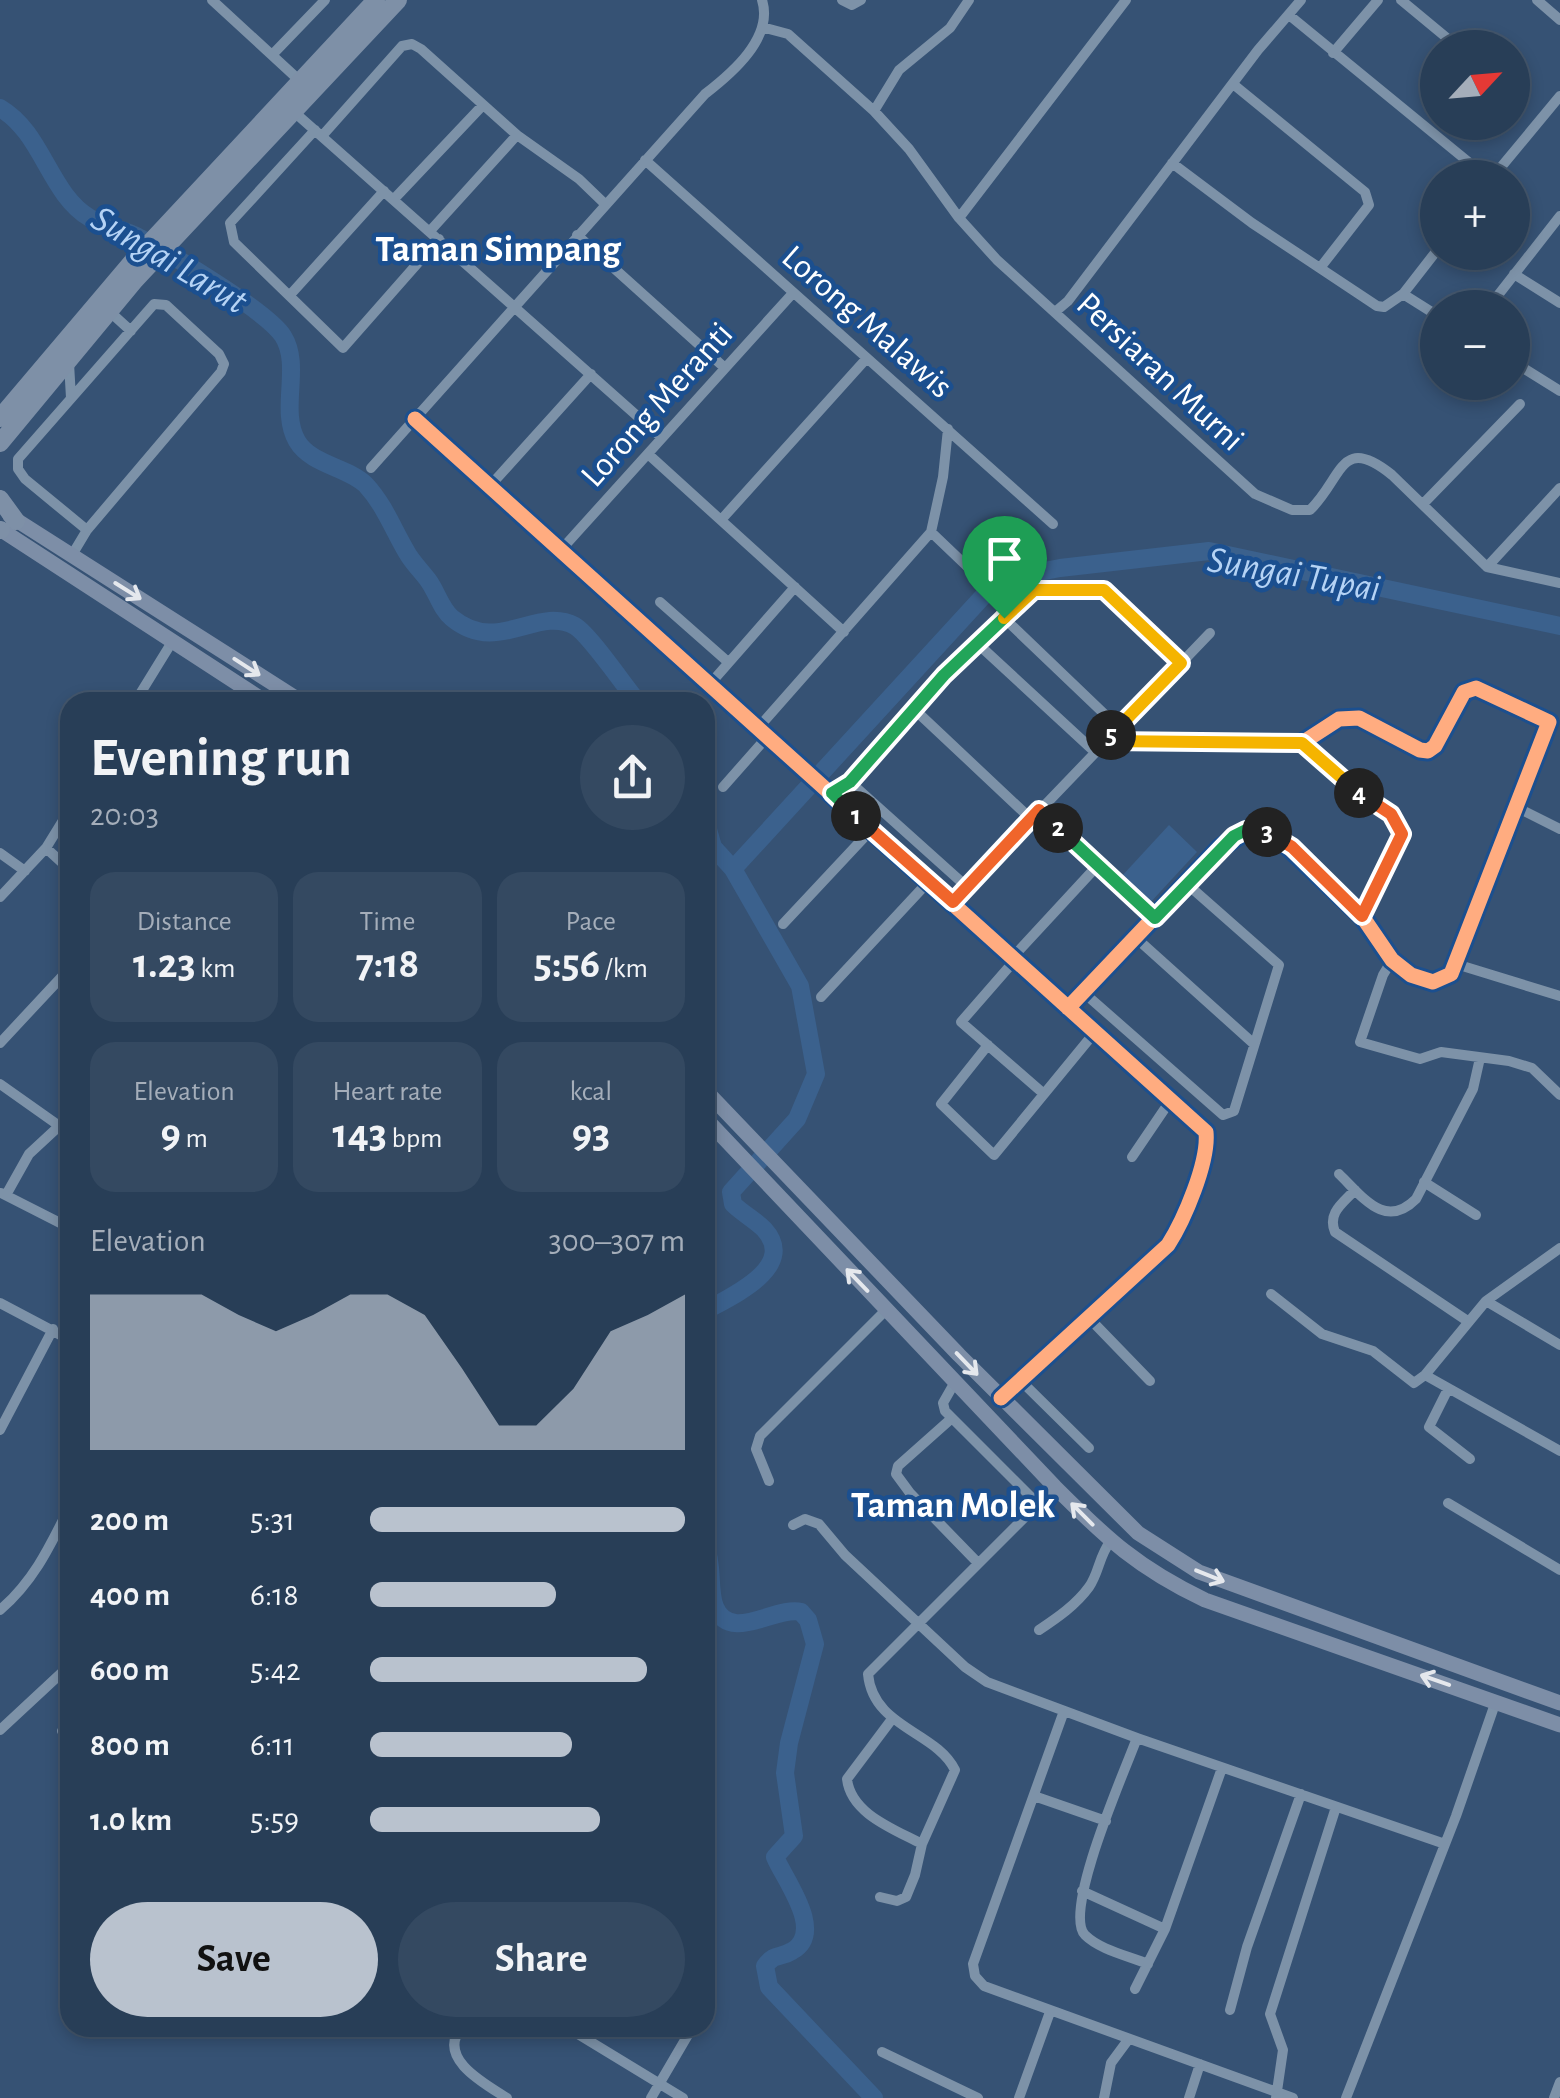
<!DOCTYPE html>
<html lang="en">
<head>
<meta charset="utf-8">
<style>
	:root { --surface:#283e57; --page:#344961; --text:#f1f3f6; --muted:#a5aeba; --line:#44576d; --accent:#b9c2ce }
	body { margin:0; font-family:"Alegreya Sans",sans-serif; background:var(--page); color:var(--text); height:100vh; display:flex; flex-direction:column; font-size:38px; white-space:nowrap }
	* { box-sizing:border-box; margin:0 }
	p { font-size:32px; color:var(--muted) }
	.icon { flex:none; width:55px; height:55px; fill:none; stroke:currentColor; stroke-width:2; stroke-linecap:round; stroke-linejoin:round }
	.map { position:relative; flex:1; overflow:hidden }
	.drawer { position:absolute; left:60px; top:692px; width:655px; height:1345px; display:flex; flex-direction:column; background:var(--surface); border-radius:30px; box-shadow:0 5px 15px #0003,0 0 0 2px var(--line) }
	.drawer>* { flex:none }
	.needle { width:65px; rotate:64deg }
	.fabs { position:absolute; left:1420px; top:30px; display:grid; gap:20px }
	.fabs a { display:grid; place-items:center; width:110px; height:110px; border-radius:50%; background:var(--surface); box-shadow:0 5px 15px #0003,0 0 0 2px var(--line); font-size:50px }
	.pin { position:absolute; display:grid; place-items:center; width:85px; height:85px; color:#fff; margin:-102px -42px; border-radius:50% 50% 50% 0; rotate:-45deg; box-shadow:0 0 10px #0007 }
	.pin .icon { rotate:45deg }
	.km { position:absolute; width:50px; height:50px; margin:-25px; border-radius:50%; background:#222; color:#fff; font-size:28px; line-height:50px; text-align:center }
	.round { display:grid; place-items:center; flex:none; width:105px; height:105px; border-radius:52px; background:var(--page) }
	.headline { display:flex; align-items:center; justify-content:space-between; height:170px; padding:0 30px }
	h1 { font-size:55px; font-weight:700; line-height:75px }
	.stats { display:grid; grid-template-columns:repeat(3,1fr); gap:15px; height:170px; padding:10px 30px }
	.stats div { display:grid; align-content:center; border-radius:25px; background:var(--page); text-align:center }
	.stats b { font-size:42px; font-weight:700 }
	.stats small { font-size:28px; font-weight:400 }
	.stats p { font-size:28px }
	.chart { height:280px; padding:20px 30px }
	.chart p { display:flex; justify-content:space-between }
	.chart svg { width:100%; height:180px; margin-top:10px; fill:var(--accent); opacity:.7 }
	.primary-button { display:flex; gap:20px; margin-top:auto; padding:20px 30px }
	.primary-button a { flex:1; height:115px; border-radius:60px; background:var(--accent); color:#111; font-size:40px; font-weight:700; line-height:115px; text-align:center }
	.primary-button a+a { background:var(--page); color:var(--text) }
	ul { padding:0 30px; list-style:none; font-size:32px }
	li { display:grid; grid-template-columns:160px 120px 1fr; align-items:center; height:75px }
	li i { height:25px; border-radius:12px; background:var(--accent) }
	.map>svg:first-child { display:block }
	.water { fill:#3b618d }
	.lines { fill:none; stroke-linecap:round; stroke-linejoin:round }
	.river { stroke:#3b618d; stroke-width:18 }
	.minor { stroke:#7d92a8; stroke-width:10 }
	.primary { stroke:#7d8ea7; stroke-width:15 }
	.trunk { stroke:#7e90a7; stroke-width:18 }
	.cycleway-casing { stroke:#1b4f8f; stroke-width:21 }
	.cycleway { stroke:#ffac80; stroke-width:15 }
	.oneway { stroke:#e5e8ed }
	.split-1-casing { stroke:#fff; stroke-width:20 }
	.split-2-casing { stroke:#fff; stroke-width:20 }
	.split-3-casing { stroke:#fff; stroke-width:20 }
	.split-4-casing { stroke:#fff; stroke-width:20 }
	.split-5-casing { stroke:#fff; stroke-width:20 }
	.split-6-casing { stroke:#fff; stroke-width:20 }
	.split-1 { stroke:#22a559; stroke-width:12 }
	.split-2 { stroke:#f0652b; stroke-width:12 }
	.split-3 { stroke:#22a559; stroke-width:12 }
	.split-4 { stroke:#f0652b; stroke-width:12 }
	.split-5 { stroke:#f5b400; stroke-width:12 }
	.split-6 { stroke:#f5b400; stroke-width:12 }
	.labels { text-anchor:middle; stroke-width:9; stroke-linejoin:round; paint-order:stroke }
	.street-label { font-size:35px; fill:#fff; stroke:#1b4f8f }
	.neighbourhood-label { font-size:38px; font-weight:bold; fill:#fff; stroke:#1b4f8f }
	.water-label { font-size:38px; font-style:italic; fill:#b5d3f5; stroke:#1b4f8f }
</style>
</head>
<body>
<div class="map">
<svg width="1560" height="2098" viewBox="0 0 1560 2098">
	<rect width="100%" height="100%" fill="#365274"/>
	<!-- water -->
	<path class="water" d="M 1169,825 L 1197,852 L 1149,904 L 1121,877 Z"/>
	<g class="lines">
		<!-- river -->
		<path class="river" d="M 0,108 C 43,133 49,194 90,218 C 105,227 124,229 140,238 C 169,253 267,311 283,336 C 302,366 279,410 297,441 C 311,465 348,467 366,485 C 386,507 394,532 409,556 C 415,565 422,572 428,580 C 437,592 441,609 452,618 C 498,656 537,605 575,626 C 590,635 625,687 638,702
			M 705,819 L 713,847 L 733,869 L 800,986 L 816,1074 L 797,1119 L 731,1192 L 733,1204 C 742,1213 755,1220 764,1229 C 799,1267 730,1297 705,1311
			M 733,869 L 998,580 L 1060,568 L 1209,551 L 1560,626
			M 705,1544 C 714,1567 708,1590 715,1607 C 730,1644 777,1605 801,1612 L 808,1620 L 815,1644 L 789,1743 L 785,1773 L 794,1836 L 775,1857 C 784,1879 826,1932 792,1951 C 779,1959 776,1952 765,1966 L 769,1987 L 874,2098"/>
		<!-- minor -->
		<path class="minor" d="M 212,0 L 300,81
			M 842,0 L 852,5 L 861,0
			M 1401,0 L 1459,48
			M 1537,0 L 1560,20
			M 1289,15 L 1488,178
			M 762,27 L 788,34 L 874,111 L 909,149 L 959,218 L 997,260 L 1255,494 L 1292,510 L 1310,510 C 1343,478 1340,433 1392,475 L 1487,567 L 1560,583
			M 1333,53 L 1378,0
			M 272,55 L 325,0
			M 1233,84 L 1365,192 L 1369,205 L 1320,268
			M 293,111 L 662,438
			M 874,111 L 899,70 L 950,28 L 969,0
			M 315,130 L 230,223 L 234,242 L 343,348 L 439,239
			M 322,136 L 402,46 L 412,44 L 421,49 L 517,135 L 579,179 L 605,204
			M 645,160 L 1053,524
			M 1172,163 L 1252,223 L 1377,306 L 1384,307 L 1403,294 L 1438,249
			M 1492,178 L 1560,96
			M 394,199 L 483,105
			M 959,218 L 1126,0
			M 430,231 L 517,135
			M 577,235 L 725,368
			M 1514,274 L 1560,303
			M 1403,294 L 1438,316
			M 290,295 L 384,191
			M 1488,308 L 1560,216
			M 109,311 L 131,331
			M 1055,312 L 1068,301 L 1258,50 L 1301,0
			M 1512,361 L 1560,391
			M 69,363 L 71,398
			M 415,419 L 1206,1132 C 1209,1162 1184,1220 1168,1245 L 1001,1398
			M 648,454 L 844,632
			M 371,468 L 705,94 C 731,74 774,38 762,0
			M 489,487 L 591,374
			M 1423,504 L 1520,404
			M 721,520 L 867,358
			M 931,532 L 975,574
			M 560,551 L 793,293
			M 72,555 L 87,530 L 221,372 L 224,364 L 219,354 L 166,305 L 154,304 L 18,459 L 18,469 L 25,479 L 87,530
			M 1487,567 L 1560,488
			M 660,602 L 728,662
			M 1004,618 L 1119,728
			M 978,644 L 1095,752
			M 710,684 L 795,587
			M 135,702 L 172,642
			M 914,709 L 1031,819
			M 759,727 L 931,532 L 943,477 L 948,429
			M 1106,741 L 1302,743 L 1399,824 L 1402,834 L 1362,916
			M 850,782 L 967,887
			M 723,787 L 768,736
			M 831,793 L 850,782 L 944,675 L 1034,590 L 1105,589 L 1181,663
			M 1516,807 L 1560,829
			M 1039,810 L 1155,917
			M 46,848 L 70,870
			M 0,853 L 25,871
			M 0,897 L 46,848 L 70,809
			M 953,901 L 1210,633
			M 783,924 L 871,830
			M 1135,937 L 1254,1044
			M 1012,958 L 1098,865
			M 1015,960 L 961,1022 L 1044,1094
			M 1392,960 L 1383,975 L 1360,1042 L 1420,1059 L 1441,1052 L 1509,1061 L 1532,1068 L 1560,1095
			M 1456,964 L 1560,996
			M 1083,992 L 1223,1115 L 1234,1111 L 1279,965 L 1187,884
			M 821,997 L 929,881
			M 1068,1008 L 1220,848 L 1247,830 L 1260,830 L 1278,837 L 1362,916 L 1392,960 L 1411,975 L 1433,982 L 1451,974 L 1549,722 L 1476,688 L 1464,692 L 1435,746 L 1428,751 L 1420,750 L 1359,718 L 1339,719 L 1302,743
			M 0,1043 L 70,968
			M 988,1045 L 941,1104 L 994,1155 L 1095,1032
			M 0,1084 L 58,1125
			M 1132,1157 L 1170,1101
			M 1339,1174 C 1363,1197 1385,1230 1416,1199 L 1473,1089 L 1480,1058
			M 1424,1182 L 1476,1215
			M 1355,1190 C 1343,1203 1327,1213 1335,1232 L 1466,1320
			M 1,1193 L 70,1228
			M 6,1195 L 29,1154 L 70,1116
			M 1271,1294 L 1322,1334 L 1373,1351 L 1414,1383 L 1425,1375 L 1486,1301 L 1560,1248
			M 1486,1301 L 1560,1345
			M 0,1303 L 70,1340
			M 1088,1317 L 1150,1381
			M 1425,1375 L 1560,1451
			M 1020,1380 L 1089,1448
			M 955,1382 L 943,1403 L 945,1411 L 1038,1504
			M 1448,1389 L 1429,1427 L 1470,1459
			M 952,1418 L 898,1466 L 896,1474 L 910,1493 L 978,1563
			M 0,1430 L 53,1329
			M 769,1481 L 756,1449 L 760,1436 L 886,1310
			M 1448,1503 L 1560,1570
			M 793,1525 L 805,1519 L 819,1524 L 845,1555 L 965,1667 L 987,1682 L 1137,1738 L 1445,1844
			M 0,1610 C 34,1581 50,1546 70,1506
			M 1039,1630 C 1057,1618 1076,1605 1089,1587 C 1099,1573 1099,1556 1110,1542
			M 1064,1711 L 973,1964 L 975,1976 L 984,1986 L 1293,2098
			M 892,1719 L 847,1779 C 851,1814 894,1829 922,1844
			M 0,1730 L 70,1665
			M 62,1731 L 70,1723
			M 1137,1738 C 1125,1770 1062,1913 1085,1935 C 1100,1950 1129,1956 1148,1964
			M 1034,1796 L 1106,1821
			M 1082,1891 L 1165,1929 L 1222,1768
			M 880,1897 L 897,1901 L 906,1897 L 915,1875 L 922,1844 L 955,1770 C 936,1731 873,1728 868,1674 L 1055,1487
			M 1135,1989 L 1165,1929
			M 1230,2010 L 1247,1947 L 1301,1794
			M 461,2028 C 437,2058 483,2083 507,2098
			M 568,2028 L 683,2098
			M 882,2052 L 978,2098
			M 651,2098 L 692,2028
			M 1019,2098 L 1050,2012
			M 1104,2098 L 1111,2063 L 1128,2040
			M 1189,2098 L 1200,2064
			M 1276,2098 L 1283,2050 L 1270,2014 L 1336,1807
			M 1346,2098 L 1456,1816 L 1496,1701
			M 1554,2098 L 1560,2082"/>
		<!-- primary -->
		<path class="primary" d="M 10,516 L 302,702
			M 0,529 L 266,702
			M 705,1090 L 959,1355 L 1138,1533 L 1199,1572 L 1560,1703
			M 705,1118 L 1055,1487 C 1107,1539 1138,1568 1205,1600 L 1560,1725"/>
		<!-- trunk -->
		<path class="trunk" d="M 0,418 L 132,262 L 376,0
			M 0,443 L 135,280 L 398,0
			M 0,499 L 16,521
			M 0,530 L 1,530"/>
		<!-- cycleway casing -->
		<g class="cycleway-casing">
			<path id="cycleway" d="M 415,419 L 1206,1132 C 1209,1162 1184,1220 1168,1245 L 1001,1398
				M 1068,1008 L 1220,848 L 1247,830 L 1260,830 L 1278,837 L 1362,916 L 1392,960 L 1411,975 L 1433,982 L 1451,974 L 1549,722 L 1476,688 L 1464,692 L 1435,746 L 1428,751 L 1420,750 L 1359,718 L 1339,719 L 1302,743"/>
		</g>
		<!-- cycleway -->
		<use href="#cycleway" class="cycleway"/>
	</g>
	<!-- one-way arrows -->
	<defs><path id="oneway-shaft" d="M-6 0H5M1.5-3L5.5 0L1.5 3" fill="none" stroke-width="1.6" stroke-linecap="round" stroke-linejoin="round" transform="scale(2.5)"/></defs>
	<g class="oneway">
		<use href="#oneway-shaft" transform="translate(128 591) rotate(32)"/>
		<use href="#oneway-shaft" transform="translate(247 667) rotate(33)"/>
		<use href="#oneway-shaft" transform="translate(857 1280) rotate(-134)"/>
		<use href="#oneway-shaft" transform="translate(967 1364) rotate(46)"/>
		<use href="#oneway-shaft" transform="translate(1082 1514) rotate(-135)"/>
		<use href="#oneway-shaft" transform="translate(1210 1576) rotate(22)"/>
		<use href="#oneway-shaft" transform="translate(1435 1680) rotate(-161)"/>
	</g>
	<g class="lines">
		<!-- split-1 casing -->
		<g class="split-1-casing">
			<path id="split-1" d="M 856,816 L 832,793 L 850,782 L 944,675 L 1004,618"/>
		</g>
		<!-- split-2 casing -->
		<g class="split-2-casing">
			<path id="split-2" d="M 856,816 L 953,902 L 1039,810 L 1058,828"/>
		</g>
		<!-- split-3 casing -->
		<g class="split-3-casing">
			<path id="split-3" d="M 1058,828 L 1155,918 L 1234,836 L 1246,830 L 1267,832"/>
		</g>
		<!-- split-4 casing -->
		<g class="split-4-casing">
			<path id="split-4" d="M 1267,832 L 1292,847 L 1362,916 L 1402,834 L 1391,814 L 1359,793"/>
		</g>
		<!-- split-5 casing -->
		<g class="split-5-casing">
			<path id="split-5" d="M 1111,735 L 1106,741 L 1302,743 L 1359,793"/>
		</g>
		<!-- split-6 casing -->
		<g class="split-6-casing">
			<path id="split-6" d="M 1004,618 L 1034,590 L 1104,590 L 1181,663 L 1111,735"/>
		</g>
		<!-- split-1 -->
		<use href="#split-1" class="split-1"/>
		<!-- split-2 -->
		<use href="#split-2" class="split-2"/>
		<!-- split-3 -->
		<use href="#split-3" class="split-3"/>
		<!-- split-4 -->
		<use href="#split-4" class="split-4"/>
		<!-- split-5 -->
		<use href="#split-5" class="split-5"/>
		<!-- split-6 -->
		<use href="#split-6" class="split-6"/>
	</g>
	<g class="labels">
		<!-- street labels -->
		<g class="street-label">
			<text transform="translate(868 321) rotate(41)" y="12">Lorong Malawis</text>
			<text transform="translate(1161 371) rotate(43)" y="12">Persiaran Murni</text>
			<text transform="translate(656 404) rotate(-48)" y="12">Lorong Meranti</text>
		</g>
		<!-- neighbourhood labels -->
		<g class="neighbourhood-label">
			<text x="498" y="261">Taman Simpang</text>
			<text x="953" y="1517">Taman Molek</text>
		</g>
		<!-- water labels -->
		<g class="water-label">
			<text transform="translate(170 259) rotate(31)" y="13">Sungai Larut</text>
			<text transform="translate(1294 573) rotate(10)" y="13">Sungai Tupai</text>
		</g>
	</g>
</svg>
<div class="fabs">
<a><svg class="needle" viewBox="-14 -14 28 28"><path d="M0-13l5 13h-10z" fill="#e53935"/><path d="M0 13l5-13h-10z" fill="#a5aeba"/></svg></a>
<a>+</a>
<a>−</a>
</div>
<div class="pin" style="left:1004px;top:618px;background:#1e9e55"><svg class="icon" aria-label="arrive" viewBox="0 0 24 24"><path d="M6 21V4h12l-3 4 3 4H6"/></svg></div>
<b class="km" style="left:856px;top:816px">1</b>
<b class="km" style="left:1058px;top:828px">2</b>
<b class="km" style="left:1267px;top:832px">3</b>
<b class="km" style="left:1359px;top:793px">4</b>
<b class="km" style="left:1111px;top:735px">5</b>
<section class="drawer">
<div class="headline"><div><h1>Evening run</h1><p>20:03</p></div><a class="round"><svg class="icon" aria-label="share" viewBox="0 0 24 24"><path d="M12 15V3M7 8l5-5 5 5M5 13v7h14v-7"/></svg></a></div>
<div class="stats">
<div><p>Distance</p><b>1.23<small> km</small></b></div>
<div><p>Time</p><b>7:18</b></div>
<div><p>Pace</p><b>5:56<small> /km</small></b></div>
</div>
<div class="stats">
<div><p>Elevation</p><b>9<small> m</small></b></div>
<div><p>Heart rate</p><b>143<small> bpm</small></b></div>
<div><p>kcal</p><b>93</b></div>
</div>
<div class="chart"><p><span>Elevation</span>300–307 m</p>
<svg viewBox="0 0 160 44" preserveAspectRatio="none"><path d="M0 44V6L10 6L20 6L30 6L40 11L50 15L60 11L70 6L80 6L90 11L100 24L110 38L120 38L130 29L140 15L150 11L160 6V44z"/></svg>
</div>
<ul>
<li><b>200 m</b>5:31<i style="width:100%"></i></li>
<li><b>400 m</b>6:18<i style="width:59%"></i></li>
<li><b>600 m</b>5:42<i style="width:88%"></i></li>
<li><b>800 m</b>6:11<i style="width:64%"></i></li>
<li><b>1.0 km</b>5:59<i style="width:73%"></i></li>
</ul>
<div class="primary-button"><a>Save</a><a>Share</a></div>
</section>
</div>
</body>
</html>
